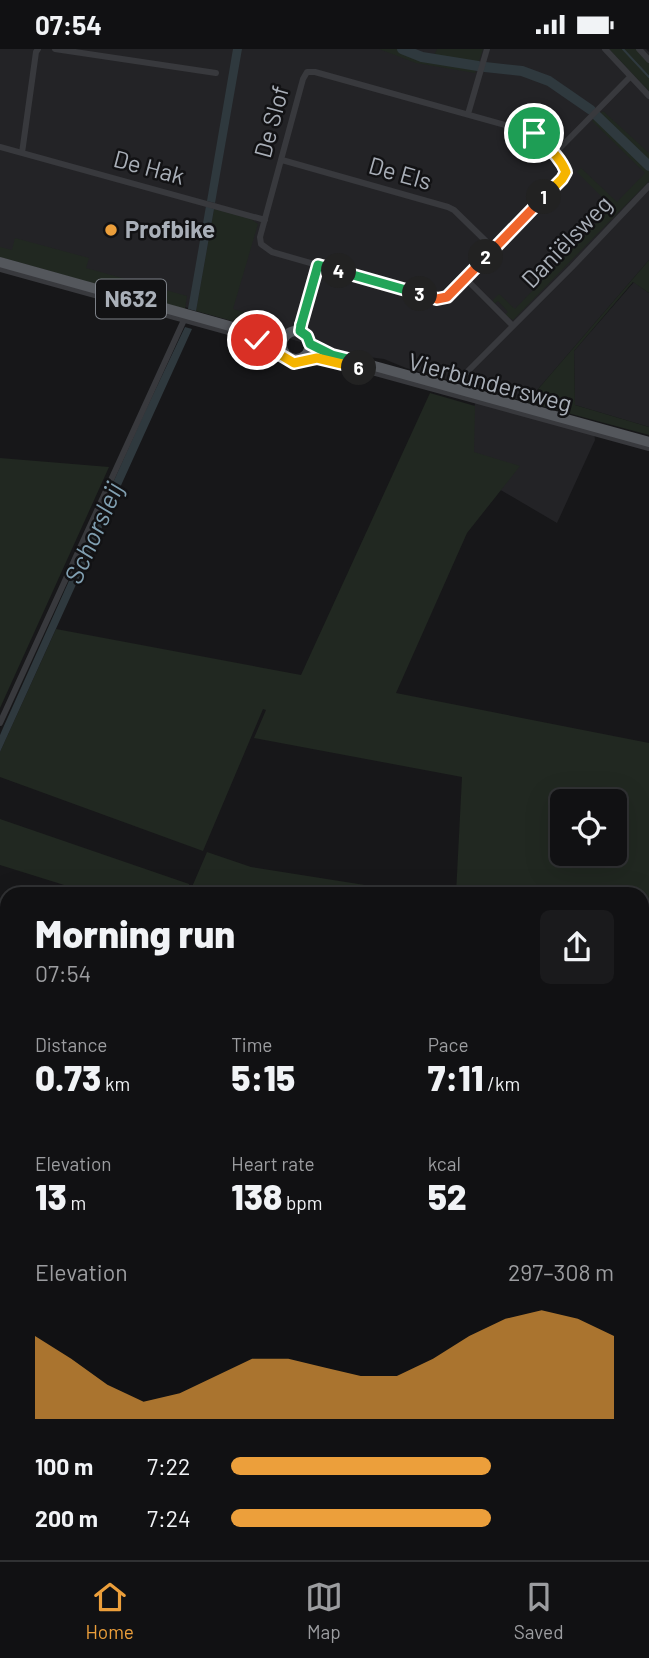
<!DOCTYPE html>
<html lang="en">
<head>
<meta charset="utf-8">
<style>
	:root { --surface:#111113; --page:#1a1a1c; --text:#f1f3f6; --muted:#9c9da0; --line:#303133; --accent:#ec9f3b }
	body { margin:0; font-family:Barlow,sans-serif; background:var(--page); color:var(--text); height:100vh; display:flex; flex-direction:column; font-size:26px; white-space:nowrap }
	* { box-sizing:border-box; margin:0 }
	p { font-size:23px; color:var(--muted) }
	.icon { flex:none; width:38px; height:38px; fill:none; stroke:currentColor; stroke-width:2; stroke-linecap:round; stroke-linejoin:round }
	.map { position:relative; flex:1; overflow:hidden }
	.panel { position:absolute; left:0px; top:838px; width:649px; height:674px; display:flex; flex-direction:column; background:var(--surface); border-radius:21px 21px 0 0; box-shadow:0 7px 28px #0002,0 0 0 2px var(--line) }
	.panel>* { flex:none }
	.fabs { position:absolute; left:550px; top:740px; display:grid; gap:14px }
	.fabs a { display:grid; place-items:center; width:77px; height:77px; border-radius:10px; background:var(--surface); box-shadow:0 7px 28px #0002,0 0 0 2px var(--line); font-size:35px }
	.pin { position:absolute; display:grid; place-items:center; width:60px; height:60px; color:#fff; margin:-30px; border:4px solid #fff; border-radius:50%; box-shadow:0 2px 7px #0007 }
	.km { position:absolute; width:35px; height:35px; margin:-18px; border-radius:50%; background:#222; color:#fff; font-size:19px; line-height:35px; text-align:center }
	.round { display:grid; place-items:center; flex:none; width:74px; height:74px; border-radius:10px; background:var(--page) }
	.headline { display:flex; align-items:center; justify-content:space-between; height:119px; padding:0 35px }
	h1 { font-size:38px; font-weight:800; line-height:52px }
	.metrics { display:grid; grid-template-columns:repeat(3,1fr); gap:10px; height:119px; padding:7px 35px }
	.metrics div { display:grid; align-content:center }
	.metrics b { font-size:35px; font-weight:800 }
	.metrics small { font-size:19px; font-weight:400 }
	.metrics p { font-size:19px }
	.chart { height:196px; padding:14px 35px }
	.chart p { display:flex; justify-content:space-between }
	.chart svg { width:100%; height:126px; margin-top:7px; fill:var(--accent); opacity:.7 }
	ul { padding:0 35px; list-style:none; font-size:23px }
	li { display:grid; grid-template-columns:112px 84px 1fr; align-items:center; height:52px }
	li i { height:18px; border-radius:9px; background:var(--accent) }
	.status { display:flex; justify-content:space-between; align-items:center; height:49px; padding:0 35px; background:var(--surface); direction:ltr }
	.status svg { height:19px; fill:currentColor }
	.dock { display:flex; justify-content:space-around; align-items:center; height:98px; border-top:2px solid var(--line); background:var(--surface); font-size:19px; color:var(--muted) }
	.dock a { display:grid; justify-items:center; gap:4px }
	.dock .on { color:var(--accent) }
	.map>svg:first-child { display:block }
	.built { fill:#232326 }
	.green { fill:#212821; fill-rule:evenodd }
	.water { fill:#2f393e }
	.lines { fill:none; stroke-linecap:round; stroke-linejoin:round }
	.stream { stroke:#2f393e; stroke-width:2 }
	.river { stroke:#2f393e; stroke-width:10 }
	.street { stroke:#38393d; stroke-width:6 }
	.secondary { stroke:#46484d; stroke-width:9 }
	.primary { stroke:#54575c; stroke-width:10 }
	.split-1-casing { stroke:#fff; stroke-width:14 }
	.split-2-casing { stroke:#fff; stroke-width:14 }
	.split-3-casing { stroke:#fff; stroke-width:14 }
	.split-4-casing { stroke:#fff; stroke-width:14 }
	.split-5-casing { stroke:#fff; stroke-width:14 }
	.split-6-casing { stroke:#fff; stroke-width:14 }
	.split-7-casing { stroke:#fff; stroke-width:14 }
	.split-8-casing { stroke:#fff; stroke-width:14 }
	.split-1 { stroke:#f5b400; stroke-width:9 }
	.split-2 { stroke:#f0652b; stroke-width:9 }
	.split-3 { stroke:#f0652b; stroke-width:9 }
	.split-4 { stroke:#22a559; stroke-width:9 }
	.split-5 { stroke:#22a559; stroke-width:9 }
	.split-6 { stroke:#22a559; stroke-width:9 }
	.split-7 { stroke:#f5b400; stroke-width:9 }
	.split-8 { stroke:#f5b400; stroke-width:9 }
	.poi-dot { fill:#ec9f3b; stroke:#121214; stroke-width:2.5 }
	.labels { text-anchor:middle; stroke-width:5; stroke-linejoin:round; paint-order:stroke }
	.shield { fill:#121214; stroke:#7c8087; stroke-width:2 }
	.shield-label { font-size:23px; font-weight:bold; fill:#a9afb8 }
	.street-label { font-size:24px; fill:#a9afb8; stroke:#121214 }
	.poi-label { font-size:24px; font-weight:bold; fill:#a9afb8; stroke:#121214; text-anchor:start }
	.water-label { font-size:26px; font-style:italic; fill:#81a0b2; stroke:#121214 }
</style>
</head>
<body>
<div class="status"><b>07:54</b><svg viewBox="0 0 49 12"><path d="M0 12V9h3v3zM5 12V6h3v6zM10 12V3h3v9zM15 12V0h3v12zM26 1h20v11H26zM47 4h2v5h-2z"/></svg></div>
<div class="map">
<svg width="649" height="1511" viewBox="0 0 649 1511">
	<rect width="100%" height="100%" fill="#171719"/>
	<!-- built -->
	<path class="built" d="M 0,0 L 646,0 L 649,3 L 649,211 L 527,353 L 406,319 L 384,310 L 337,304 L 0,202 Z
		M 634,233 L 649,244 L 649,378 L 575,356 L 574,302 Z
		M 477,350 L 594,383 L 595,391 L 557,474 L 499,440 L 471,405 L 464,384 Z"/>
	<!-- green -->
	<path class="green" d="M 379,0 L 398,0 L 433,9 L 437,0 L 483,0 L 475,24 L 416,14 Z
		M 609,0 L 637,0 L 649,13 L 649,42 Z
		M 603,62 L 649,104 L 649,132 L 513,271 L 505,266 L 508,263 L 498,252 L 494,255 L 493,251 L 499,245 L 515,260 L 612,158 L 577,123 L 581,119 L 617,153 L 645,124 L 592,72 Z
		M 214,160 L 251,170 L 258,175 L 233,260 L 276,273 L 273,283 L 196,262 Z
		M 15,189 L 89,209 L 86,219 L 187,247 L 185,260 L 0,208 L 0,198 L 12,201 Z
		M 649,211 L 649,244 L 633,233 L 574,302 L 575,356 L 649,378 L 649,386 L 527,353 Z
		M 430,344 L 475,357 L 474,403 L 520,417 L 467,484 L 396,644 L 649,694 L 649,982 L 642,981 L 642,845 L 456,845 L 462,728 L 254,689 L 266,661 L 263,660 L 203,802 L 0,728 L 0,703 L 56,580 L 301,626 ZM 562,752 L 614,752 L 614,805 L 562,805 Z
		M 0,409 L 109,418 L 0,659 Z
		M 0,770 L 189,835 L 189,836 L 185,845 L 159,845 L 131,837 L 129,845 L 93,845 L 0,816 Z
		M 207,803 L 251,818 L 371,837 L 414,845 L 189,845 Z
		M 0,904 L 7,907 L 7,1290 L 0,1290 Z"/>
	<!-- water -->
	<path class="water" d="M 233,0 L 242,0 L 215,154 L 207,152 Z
		M 206,157 L 214,160 L 196,262 L 188,260 Z
		M 185,278 L 192,280 L 0,703 L 0,686 L 3,679 L 142,369 Z"/>
	<g class="lines">
		<!-- stream -->
		<path class="stream" d="M 623,0 L 649,28"/>
		<!-- river -->
		<path class="river" d="M 402,0 L 422,8 L 478,17
			M 485,18 L 522,22 L 549,32 L 591,61
			M 597,67 L 649,117"/>
		<!-- street -->
		<path class="street" d="M 55,0 L 216,24
			M 605,0 L 649,47
			M 639,0 L 649,11
			M 468,65 L 487,0
			M 0,98 L 265,171
			M 22,104 L 36,3 L 38,0
			M 555,104 L 563,115 L 566,123 L 562,130 L 447,248 L 437,250 L 272,203 L 261,195 L 260,188 L 303,30 L 307,23 L 315,23 L 534,84 L 555,104 L 630,28
			M 282,111 L 448,158 L 454,161 L 494,200
			M 0,220 L 257,291 L 294,314 L 317,309 L 332,312 L 649,399
			M 465,229 L 512,276
			M 300,282 L 318,216
			M 462,328 L 572,218 L 649,137
			M 0,674 L 184,271
			M 0,891 L 7,894
			M 642,985 L 649,986
			M 642,1428 L 649,1427
			M 399,1511 L 414,1505"/>
		<!-- secondary -->
		<path class="secondary" d="M 0,1364 L 7,1370
			M 104,1505 L 106,1511"/>
		<!-- primary -->
		<path class="primary" d="M 0,213 L 262,286 L 282,295
			M282 296a14 14 0 1 1 28 0a14 14 0 1 1-28 0Z
			M 308,302 L 332,306 L 360,313 L 649,393"/>
	</g>
	<g class="lines">
		<!-- split-1 casing -->
		<g class="split-1-casing">
			<path id="split-1" d="M 534,84 C 545,96 560,107 566,123 L 562,130 L 544,148"/>
		</g>
		<!-- split-2 casing -->
		<g class="split-2-casing">
			<path id="split-2" d="M 486,208 L 544,148"/>
		</g>
		<!-- split-3 casing -->
		<g class="split-3-casing">
			<path id="split-3" d="M 420,245 L 437,250 L 447,248 L 486,208"/>
		</g>
		<!-- split-4 casing -->
		<g class="split-4-casing">
			<path id="split-4" d="M 339,222 L 420,245"/>
		</g>
		<!-- split-5 casing -->
		<g class="split-5-casing">
			<path id="split-5" d="M 301,276 L 318,216 L 339,222"/>
		</g>
		<!-- split-6 casing -->
		<g class="split-6-casing">
			<path id="split-6" d="M 301,276 L 300,282 L 307,287 L 310,295 L 332,306 L 360,313 L 359,319"/>
		</g>
		<!-- split-7 casing -->
		<g class="split-7-casing">
			<path id="split-7" d="M 279,305 L 294,314 L 317,309 L 359,319"/>
		</g>
		<!-- split-8 casing -->
		<g class="split-8-casing">
			<path id="split-8" d="M 257,291 L 279,305"/>
		</g>
		<!-- split-1 -->
		<use href="#split-1" class="split-1"/>
		<!-- split-2 -->
		<use href="#split-2" class="split-2"/>
		<!-- split-3 -->
		<use href="#split-3" class="split-3"/>
		<!-- split-4 -->
		<use href="#split-4" class="split-4"/>
		<!-- split-5 -->
		<use href="#split-5" class="split-5"/>
		<!-- split-6 -->
		<use href="#split-6" class="split-6"/>
		<!-- split-7 -->
		<use href="#split-7" class="split-7"/>
		<!-- split-8 -->
		<use href="#split-8" class="split-8"/>
	</g>
	<!-- markers -->
	<circle class="poi-dot" cx="111" cy="181" r="7"/>
	<g class="labels">
		<!-- shield labels -->
		<rect class="shield" x="96" y="230.5" width="70" height="39" rx="5"/>
		<g class="shield-label">
			<text x="131" y="258">N632</text>
		</g>
		<!-- street labels -->
		<g class="street-label">
			<text transform="translate(272 73) rotate(-75)" y="8">De Slof</text>
			<text transform="translate(149 119) rotate(15)" y="8">De Hak</text>
			<text transform="translate(400 125) rotate(16)" y="8">De Els</text>
			<text transform="translate(567 193) rotate(-46)" y="8">Daniëlsweg</text>
			<text transform="translate(490 334) rotate(15)" y="8">Vierbundersweg</text>
		</g>
		<!-- poi labels -->
		<g class="poi-label">
			<text x="125" y="189">Profbike</text>
		</g>
		<!-- water labels -->
		<g class="water-label">
			<text transform="translate(94 484) rotate(-66)" y="9">Schorsleij</text>
		</g>
	</g>
</svg>
<div class="fabs">
<a><svg class="icon" aria-label="locate" viewBox="0 0 24 24"><circle cx="12" cy="12" r="6"/><path d="M12 2v4M12 18v4M2 12h4M18 12h4"/></svg></a>
</div>
<div class="pin" style="left:534px;top:84px;background:#1e9e55"><svg class="icon" aria-label="arrive" viewBox="0 0 24 24"><path d="M6 21V4h12l-3 4 3 4H6"/></svg></div>
<div class="pin" style="left:257px;top:291px;background:#d93025"><svg class="icon" aria-label="check" viewBox="0 0 24 24"><path d="M5 12l5 5 9-10"/></svg></div>
<b class="km" style="left:544px;top:148px">1</b>
<b class="km" style="left:486px;top:208px">2</b>
<b class="km" style="left:420px;top:245px">3</b>
<b class="km" style="left:339px;top:222px">4</b>
<b class="km" style="left:359px;top:319px">6</b>
<section class="panel">
<div class="headline"><div><h1>Morning run</h1><p>07:54</p></div><a class="round"><svg class="icon" aria-label="share" viewBox="0 0 24 24"><path d="M12 15V3M7 8l5-5 5 5M5 13v7h14v-7"/></svg></a></div>
<div class="metrics">
<div><p>Distance</p><b>0.73<small> km</small></b></div>
<div><p>Time</p><b>5:15</b></div>
<div><p>Pace</p><b>7:11<small> /km</small></b></div>
</div>
<div class="metrics">
<div><p>Elevation</p><b>13<small> m</small></b></div>
<div><p>Heart rate</p><b>138<small> bpm</small></b></div>
<div><p>kcal</p><b>52</b></div>
</div>
<div class="chart"><p><span>Elevation</span>297–308 m</p>
<svg viewBox="0 0 160 44" preserveAspectRatio="none"><path d="M0 44V15L10 23L20 32L30 38L40 35L50 29L60 23L70 23L80 26L90 29L100 29L110 23L120 15L130 9L140 6L150 9L160 15V44z"/></svg>
</div>
<ul>
<li><b>100 m</b>7:22<i style="width:68%"></i></li>
<li><b>200 m</b>7:24<i style="width:68%"></i></li>
</ul>
</section>
</div>
<nav class="dock">
<a class="on"><svg class="icon" aria-label="home" viewBox="0 0 24 24"><path d="M3 11l9-7 9 7M6 9v11h12V9"/></svg>Home</a>
<a><svg class="icon" aria-label="map" viewBox="0 0 24 24"><path d="M3 6l6-2 6 2 6-2v14l-6 2-6-2-6 2zM9 4v14M15 6v14"/></svg>Map</a>
<a><svg class="icon" aria-label="saved" viewBox="0 0 24 24"><path d="M7 4h10v16l-5-4-5 4z"/></svg>Saved</a>
</nav>
</body>
</html>
